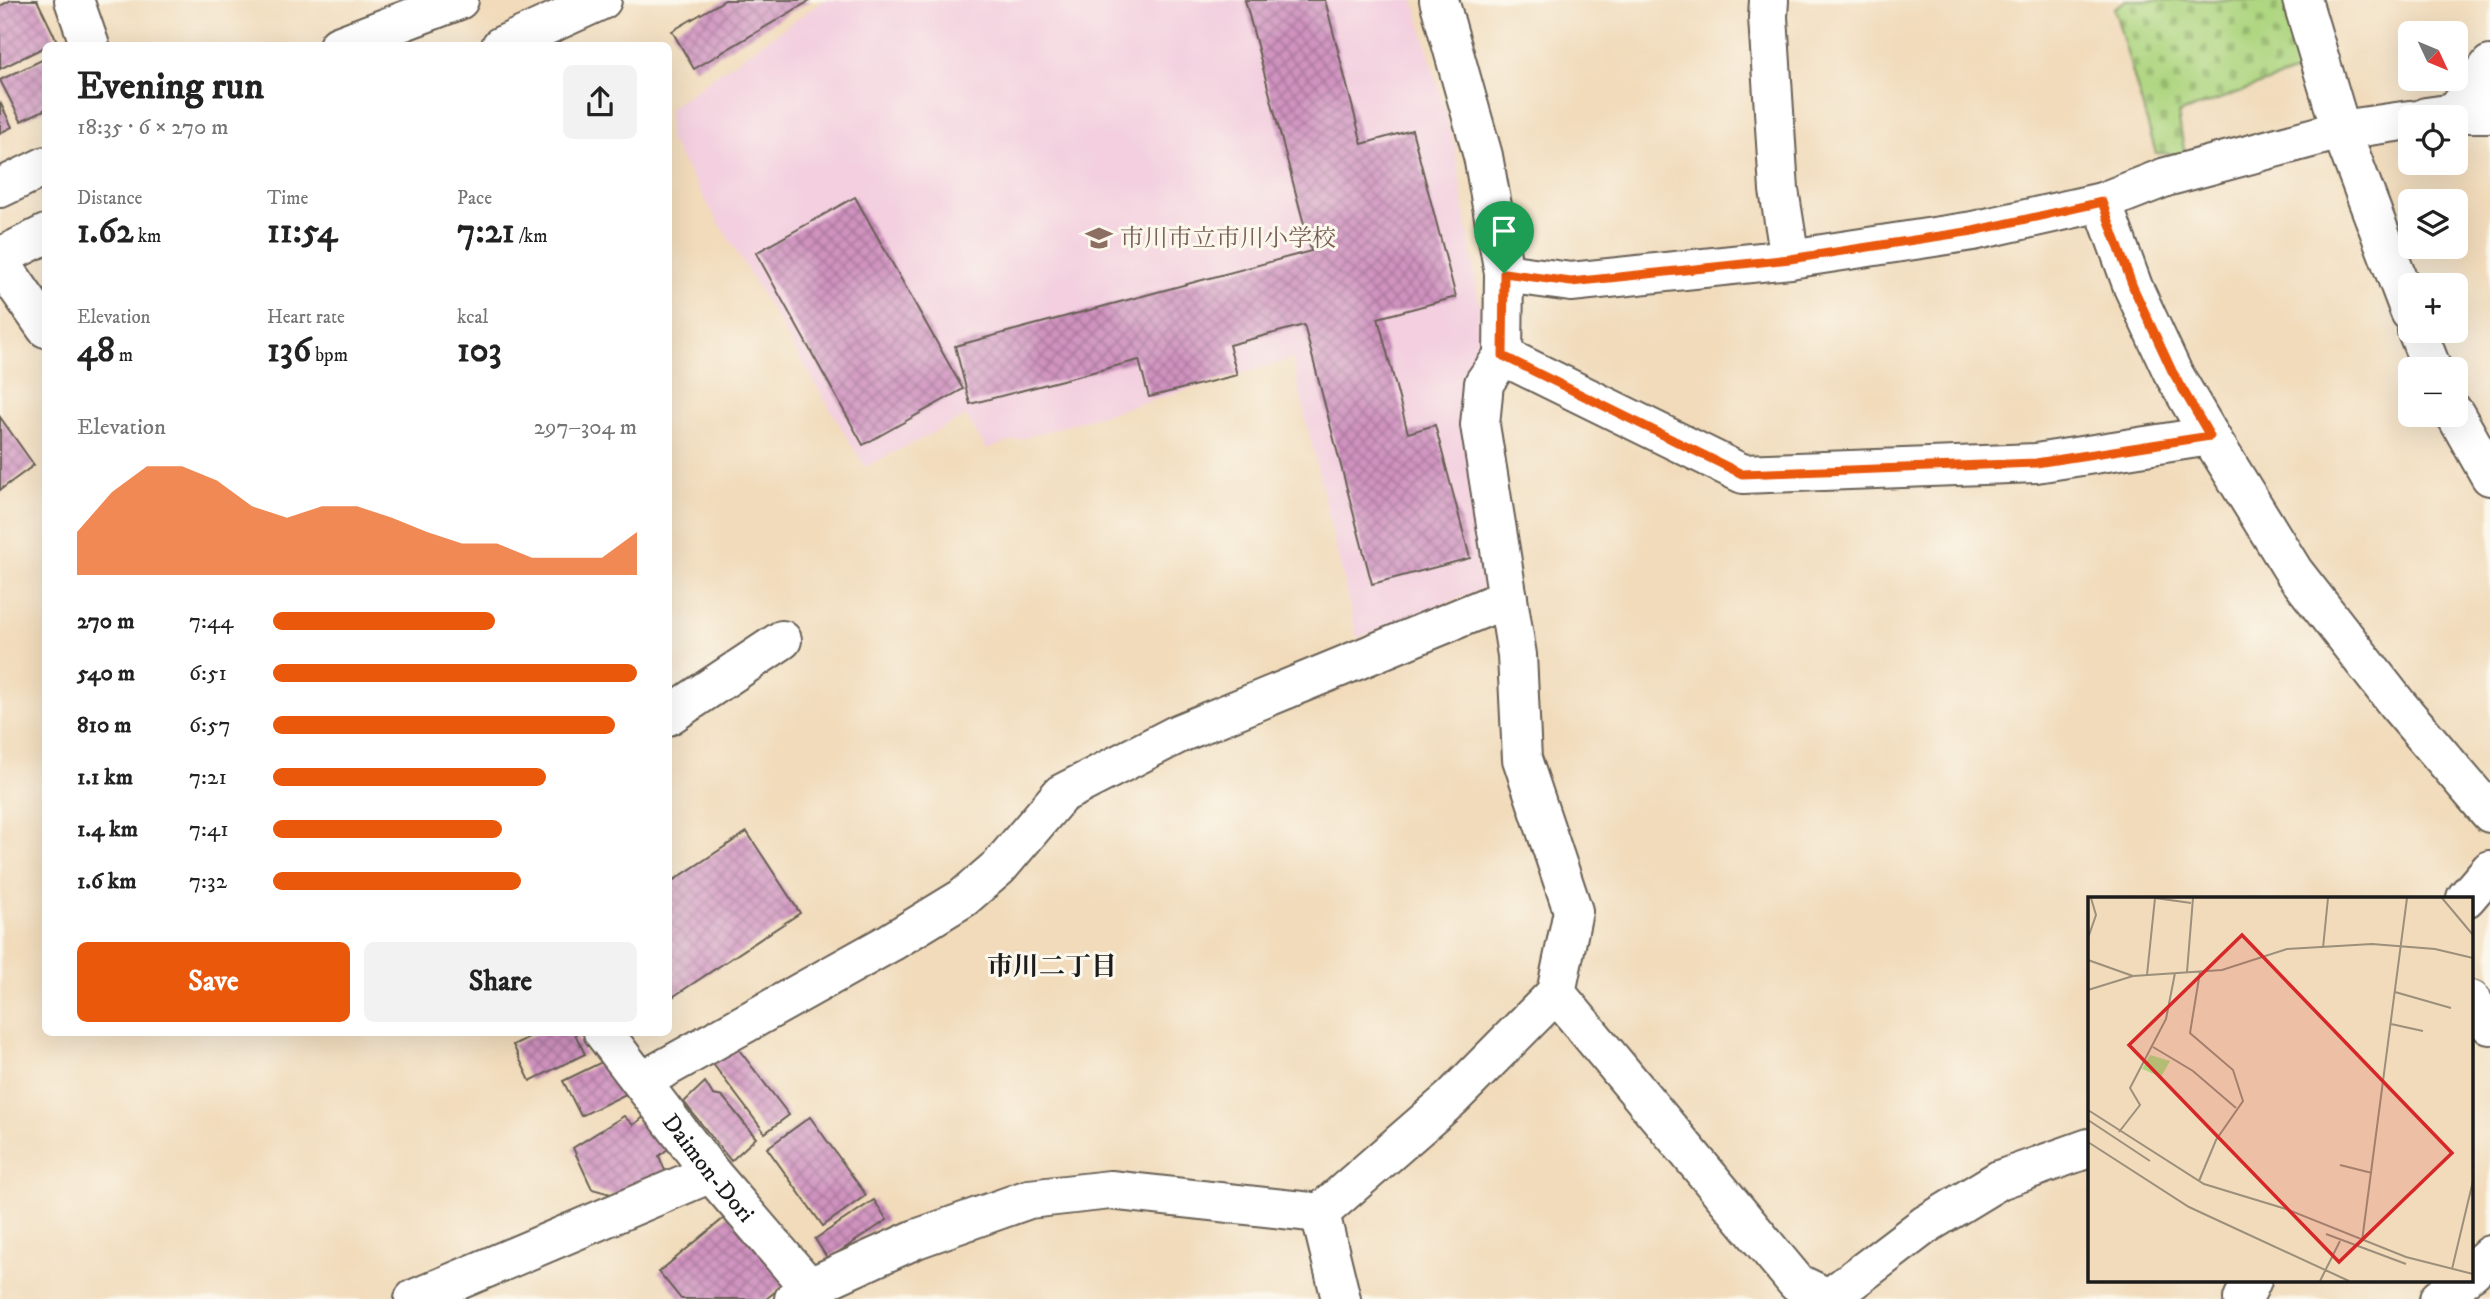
<!DOCTYPE html>
<html lang="en">
<head>
<meta charset="utf-8">
<style>
	:root { --surface:#fff; --page:#f2f2f2; --text:#222; --muted:#767676; --accent:#ea580c }
	body { margin:0; font-family:"IM FELL DW Pica","Noto Serif JP",serif; background:var(--page); color:var(--text); height:100vh; display:flex; flex-direction:column; font-size:26px; white-space:nowrap }
	* { box-sizing:border-box; margin:0 }
	p { font-size:23px; color:var(--muted) }
	.icon { flex:none; width:38px; height:38px; fill:none; stroke:currentColor; stroke-width:2; stroke-linecap:round; stroke-linejoin:round }
	.map { position:relative; flex:1; overflow:hidden }
	.details { position:absolute; left:42px; top:42px; width:630px; height:994px; display:flex; flex-direction:column; background:var(--surface); border-radius:10px; box-shadow:0 7px 28px #0002 }
	.details>* { flex:none }
	.needle { width:46px; rotate:134deg }
	.tools { position:absolute; left:2398px; top:21px; display:grid; gap:14px }
	.tools a { display:grid; place-items:center; width:70px; height:70px; border-radius:10px; background:var(--surface); box-shadow:0 7px 28px #0002; font-size:35px }
	.pin { position:absolute; display:grid; place-items:center; width:60px; height:60px; color:#fff; margin:-72px -30px; border-radius:50% 50% 50% 0; rotate:-45deg; box-shadow:0 0 7px #0007 }
	.pin .icon { rotate:45deg }
	.round { display:grid; place-items:center; flex:none; width:74px; height:74px; border-radius:10px; background:var(--page) }
	.overview { display:flex; align-items:center; justify-content:space-between; height:119px; padding:0 35px }
	h1 { font-size:38px; font-weight:700; line-height:52px }
	.metrics { display:grid; grid-template-columns:repeat(3,1fr); gap:10px; height:119px; padding:7px 35px }
	.metrics div { display:grid; align-content:center }
	.metrics b { font-size:35px; font-weight:700 }
	.metrics small { font-size:19px; font-weight:400 }
	.metrics p { font-size:19px }
	.chart { height:196px; padding:14px 35px }
	.chart p { display:flex; justify-content:space-between }
	.chart svg { width:100%; height:126px; margin-top:7px; fill:var(--accent); opacity:.7 }
	.cta { display:flex; gap:14px; margin-top:auto; padding:14px 35px }
	.cta a { flex:1; height:80px; border-radius:10px; background:var(--accent); color:#fff; font-size:28px; font-weight:700; line-height:80px; text-align:center }
	.cta a+a { background:var(--page); color:var(--text) }
	ul { padding:0 35px; list-style:none; font-size:23px }
	li { display:grid; grid-template-columns:112px 84px 1fr; align-items:center; height:52px }
	li i { height:18px; border-radius:9px; background:var(--accent) }
	.map>svg:first-child { display:block }
	.built { fill:#f3cfdf }
	.cemetery { fill:url(#cemetery-stones); stroke:#66794e; stroke-width:2 }
	.building { fill:url(#building-cross-hatch) }
	.lines { fill:none; stroke-linecap:round; stroke-linejoin:round }
	.minor-casing { stroke:#675f54; stroke-width:42 }
	.highway-casing { stroke:#675f54; stroke-width:42 }
	.minor { stroke:#fff; stroke-width:38 }
	.highway { stroke:#fff; stroke-width:38 }
	.route-casing { stroke:#fff; stroke-width:14 }
	.route { stroke:#ea580c; stroke-width:9 }
	.labels { text-anchor:middle; stroke-width:6; stroke-linejoin:round; paint-order:stroke }
	.education-label { font-size:24px; fill:#785e54; stroke:#fbf7ec; text-anchor:start }
	.street-label { font-size:24px; fill:#1c1c1c; stroke:#fbf7ec }
	.neighbourhood-label { font-size:26px; font-weight:bold; fill:#1c1c1c; stroke:#fbf7ec }
	.inset-road { fill:none; stroke:#9c8f7b; stroke-width:2 }
	.view { fill:#d62828; fill-opacity:0.15; stroke:#d62828; stroke-width:3.5 }
	.inset-edge { fill:none; stroke:#1c1c1c; stroke-width:3.5 }
</style>
</head>
<body>
<div class="map">
<svg width="2490" height="1299" viewBox="0 0 2490 1299">
	<defs>
		<pattern id="cemetery-stones" width="16" height="16" patternUnits="userSpaceOnUse" patternTransform="scale(1.75)"><rect width="16" height="16" fill="#afd681"/><path d="M2 7V4a2 2 0 0 1 4 0v3zM10 15v-3a2 2 0 0 1 4 0v3z" fill="#96b76f"/></pattern>
		<pattern id="building-cross-hatch" width="8" height="8" patternUnits="userSpaceOnUse" patternTransform="scale(1.75)"><rect width="8" height="8" fill="#d093c0"/><path d="M0 0l8 8M0 8l8-8" fill="none" stroke="#a8779b"/></pattern>
	</defs>
	<rect width="100%" height="100%" fill="#fbf7ec"/>
	<filter id="ink" filterUnits="userSpaceOnUse"><feTurbulence type="fractalNoise" baseFrequency=".0143" numOctaves="2"/><feDisplacementMap in="SourceGraphic" scale="14" xChannelSelector="R" yChannelSelector="G"/><feConvolveMatrix kernelMatrix="1 2 1 2 8 2 1 2 1" color-interpolation-filters="sRGB"/></filter>
	<filter id="wash" filterUnits="userSpaceOnUse"><feTurbulence type="fractalNoise" baseFrequency=".00686" numOctaves="4" result="noise"/><feDisplacementMap in="SourceGraphic" scale="28" xChannelSelector="R" yChannelSelector="G"/><feGaussianBlur stdDeviation="1.57" result="paint"/><feColorMatrix in="noise" values="0 0 0 0 0 0 0 0 0 0 0 0 0 0 0 0 0 1.4 0 .05"/><feComposite in="paint" operator="in"/></filter>
	<g filter="url(#wash)">
		<rect width="100%" height="100%" fill="#f1dbbb"/>
		<!-- built -->
		<path class="built" d="M 824,0 L 1414,0 L 1454,143 L 1484,333 L 1469,401 L 1487,587 L 1357,638 L 1292,359 L 986,449 L 966,416 L 865,467 L 669,139 L 669,108 Z"/>
		<!-- cemetery -->
		<path class="cemetery" d="M 2126,0 L 2288,0 L 2307,68 L 2178,114 L 2185,155 L 2156,153 L 2114,8 Z"/>
		<g id="blocks">
			<!-- building -->
			<path class="building" d="M 11,0 L 37,0 L 57,41 L 0,69 L 0,6 Z
				M 725,0 L 811,0 L 694,69 L 672,31 Z
				M 1245,0 L 1325,0 L 1362,144 L 1412,130 L 1456,297 L 1378,318 L 1408,433 L 1435,425 L 1470,558 L 1372,584 L 1304,325 L 1229,345 L 1237,375 L 1149,397 L 1139,360 L 970,404 L 955,346 L 1311,251 Z
				M 46,58 L 46,109 L 21,121 L 0,80 Z
				M 0,102 L 12,127 L 0,133 Z
				M 855,197 L 963,389 L 863,445 L 756,253 Z
				M 0,417 L 34,465 L 0,490 Z
				M 747,832 L 800,913 L 668,1000 L 668,884 Z
				M 539,1032 L 574,1032 L 585,1054 L 530,1081 L 513,1045 Z
				M 730,1038 L 789,1115 L 765,1133 L 707,1056 Z
				M 608,1059 L 626,1094 L 581,1116 L 563,1081 Z
				M 705,1082 L 713,1095 L 723,1097 L 756,1138 L 731,1161 L 684,1102 Z
				M 648,1114 L 674,1144 L 659,1156 L 666,1173 L 618,1196 L 592,1189 L 573,1148 L 624,1116 L 633,1125 Z
				M 810,1117 L 866,1195 L 823,1226 L 767,1148 Z
				M 874,1200 L 887,1220 L 828,1259 L 815,1239 Z
				M 729,1214 L 786,1283 L 766,1299 L 681,1299 L 659,1272 Z"/>
		</g>
	</g>
	<g filter="url(#ink)">
		<use href="#blocks" fill-opacity="0" stroke="#675f54" stroke-width="2"/>
		<g class="lines">
			<!-- minor casing -->
			<g class="minor-casing">
				<g id="minor">
					<path d="M 74,0 L 90,46"/>
					<path d="M 1439,0 L 1483,156 L 1504,273 L 1503,356 L 1484,383 L 1480,425 L 1517,655 L 1522,759 L 1573,911 L 1556,993 L 1797,1283 L 1830,1299"/>
					<path d="M 1769,0 L 1768,17 L 1779,190 L 1790,259"/>
					<path d="M 2302,0 L 2341,130 L 2410,312"/>
					<path d="M 2455,113 L 2490,65"/>
					<path d="M 2426,117 L 2455,113 L 2490,113"/>
					<path d="M 2102,202 L 2133,287 L 2172,371 L 2210,436"/>
					<path d="M 0,262 L 46,328"/>
					<path d="M 1504,273 L 1571,282 L 1790,259 L 1973,231 L 2102,202 L 2166,177 L 2341,130 L 2410,120"/>
					<path d="M 2417,331 L 2432,369"/>
					<path d="M 1503,356 L 1743,474 L 2036,463 L 2210,436 L 2294,572 L 2397,704 L 2490,813"/>
					<path d="M 2455,414 L 2490,476"/>
					<path d="M 668,716 L 782,640"/>
					<path d="M 2466,898 L 2490,870"/>
					<path d="M 2471,1000 L 2490,1025"/>
					<path id="s1" d="M 603,1032 L 711,1173 L 819,1299"/>
					<path d="M 642,1081 L 891,942 L 963,898 L 999,867 L 1061,794 L 1180,733 L 1508,598"/>
					<path d="M 1320,1213 L 1341,1299"/>
					<path d="M 2471,1272 L 2490,1255"/>
					<path d="M 1829,1298 L 1925,1225 L 1999,1180 L 2089,1148"/>
					<path d="M 414,1299 L 711,1173"/>
					<path d="M 794,1299 L 810,1287 L 916,1239 L 1029,1199 L 1110,1190 L 1320,1213 L 1452,1098 L 1556,993"/>
					<path d="M 2243,1299 L 2252,1280"/>
					<path d="M 2439,1299 L 2462,1280"/>
				</g>
			</g>
			<!-- highway casing -->
			<g class="highway-casing">
				<path id="highway" d="M 338,46 L 459,0
					M 501,46 L 602,0
					M 0,188 L 46,166
					M 0,257 L 46,234"/>
			</g>
			<!-- minor -->
			<use href="#minor" class="minor"/>
			<!-- highway -->
			<use href="#highway" class="highway"/>
		</g>
	</g>
	<g class="lines" filter="url(#ink)">
		<!-- route casing -->
		<g class="route-casing">
			<path id="route" d="M 2102,202 L 2133,287 L 2172,371 L 2210,436 L 2036,463 L 1742,474 L 1503,356 L 1504,273 L 1571,282 L 1790,259 L 1973,231 Z"/>
		</g>
		<!-- route -->
		<use href="#route" class="route"/>
	</g>
	<!-- icons -->
	<defs>
		<g id="school-bare" transform="scale(2.1)"><path d="M0-5L7-2L0 1L-7-2ZM-4 1L0 2.5L4 1V4Q0 6-4 4Z" fill="#8d6e63" stroke="#fbf7ec" stroke-width="2.5" paint-order="stroke"/></g>
	</defs>
	<g fill-rule="evenodd">
		<use href="#school-bare" x="1099" y="238"/>
	</g>
	<g class="labels">
		<!-- education labels -->
		<g class="education-label">
			<text x="1120" y="246">市川市立市川小学校</text>
		</g>
		<!-- street labels -->
		<g class="street-label">
			<text dy="8" stroke="none"><textPath href="#s1" startOffset="172">Daimon-Dori</textPath></text>
		</g>
		<!-- neighbourhood labels -->
		<g class="neighbourhood-label">
			<text x="1052" y="975">市川二丁目</text>
		</g>
	</g>
	<!-- overview -->
	<g transform="translate(2088 897)">
		<rect width="385" height="385" fill="#f1dbbb"/>
		<path d="M 62,158 L 82,164 L 73,180 L 54,172 Z" fill="#afd681"/>
		<path class="inset-road" d="M 354,1 L 385,38M 0,41 L 8,18 L 3,1M 235,51 L 240,1M 0,63 L 45,79M 99,75 L 105,1M 59,78 L 67,1 L 103,6M 0,93 L 45,79 L 134,73 L 199,52 L 284,47 L 347,52 L 385,61M 307,95 L 363,111M 303,127 L 335,134M 65,150 L 105,174 L 148,211M 0,213 L 116,287 L 198,312 L 318,360 L 385,377M 0,223 L 62,264M 31,235 L 52,208 L 42,191 L 78,122 L 87,76M 0,245 L 101,310 L 261,384M 252,268 L 284,276M 111,284 L 128,243 L 155,204 L 145,173 L 102,136 L 112,75M 238,337 L 318,367M 274,344 L 319,1M 364,372 L 385,284M 232,384 L 252,344"/>
		<path class="view" d="M 154,38 L 364,256 L 251,365 L 41,148 Z"/>
		<rect width="385" height="385" class="inset-edge"/>
	</g>
</svg>
<div class="tools">
<a><svg class="needle" viewBox="-14 -14 28 28"><path d="M0-13l5 13h-10z" fill="#e53935"/><path d="M0 13l5-13h-10z" fill="#767676"/></svg></a>
<a><svg class="icon" aria-label="locate" viewBox="0 0 24 24"><circle cx="12" cy="12" r="6"/><path d="M12 2v4M12 18v4M2 12h4M18 12h4"/></svg></a>
<a><svg class="icon" aria-label="layers" viewBox="0 0 24 24"><path d="M12 4l9 5-9 5-9-5zM3 14l9 5 9-5"/></svg></a>
<a>+</a>
<a>−</a>
</div>
<div class="pin" style="left:1504px;top:273px;background:#1e9e55"><svg class="icon" aria-label="arrive" viewBox="0 0 24 24"><path d="M6 21V4h12l-3 4 3 4H6"/></svg></div>
<section class="details">
<div class="overview"><div><h1>Evening run</h1><p>18:35 · 6 × 270 m</p></div><a class="round"><svg class="icon" aria-label="share" viewBox="0 0 24 24"><path d="M12 15V3M7 8l5-5 5 5M5 13v7h14v-7"/></svg></a></div>
<div class="metrics">
<div><p>Distance</p><b>1.62<small> km</small></b></div>
<div><p>Time</p><b>11:54</b></div>
<div><p>Pace</p><b>7:21<small> /km</small></b></div>
</div>
<div class="metrics">
<div><p>Elevation</p><b>48<small> m</small></b></div>
<div><p>Heart rate</p><b>136<small> bpm</small></b></div>
<div><p>kcal</p><b>103</b></div>
</div>
<div class="chart"><p><span>Elevation</span>297–304 m</p>
<svg viewBox="0 0 160 44" preserveAspectRatio="none"><path d="M0 44V29L10 15L20 6L30 6L40 11L50 20L60 24L70 20L80 20L90 24L100 29L110 33L120 33L130 38L140 38L150 38L160 29V44z"/></svg>
</div>
<ul>
<li><b>270 m</b>7:44<i style="width:61%"></i></li>
<li><b>540 m</b>6:51<i style="width:100%"></i></li>
<li><b>810 m</b>6:57<i style="width:94%"></i></li>
<li><b>1.1 km</b>7:21<i style="width:75%"></i></li>
<li><b>1.4 km</b>7:41<i style="width:63%"></i></li>
<li><b>1.6 km</b>7:32<i style="width:68%"></i></li>
</ul>
<div class="cta"><a>Save</a><a>Share</a></div>
</section>
</div>
</body>
</html>
